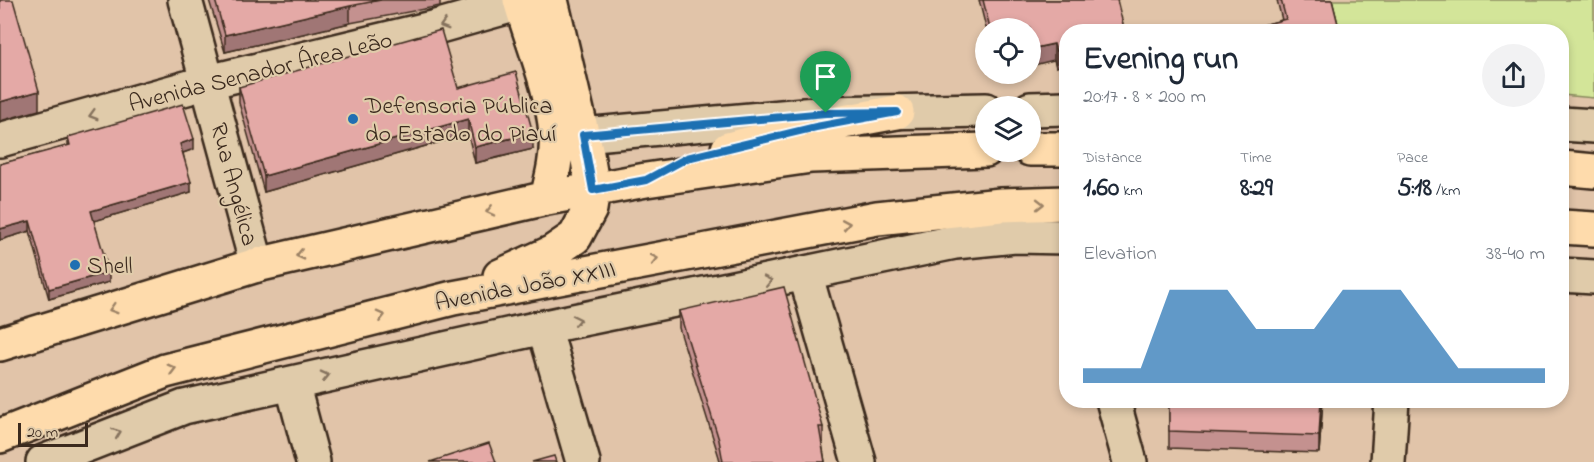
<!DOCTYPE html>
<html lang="en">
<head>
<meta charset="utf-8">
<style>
	:root { --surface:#fff; --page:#f2f2f3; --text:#1f2937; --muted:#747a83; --accent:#1f6fb2 }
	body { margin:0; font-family:"Indie Flower",sans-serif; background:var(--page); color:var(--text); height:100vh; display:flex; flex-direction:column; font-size:22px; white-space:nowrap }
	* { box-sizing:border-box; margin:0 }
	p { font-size:20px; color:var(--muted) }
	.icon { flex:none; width:33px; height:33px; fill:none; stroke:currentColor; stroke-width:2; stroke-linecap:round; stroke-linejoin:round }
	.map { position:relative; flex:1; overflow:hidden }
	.sheet { position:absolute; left:1059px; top:24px; width:510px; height:384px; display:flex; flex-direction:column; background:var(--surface); border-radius:24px; box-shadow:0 3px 9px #0003 }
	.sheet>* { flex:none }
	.controls { position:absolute; left:975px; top:18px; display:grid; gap:12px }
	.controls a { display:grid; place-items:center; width:66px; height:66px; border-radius:50%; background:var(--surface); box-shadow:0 3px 9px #0003; font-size:30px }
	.scale { position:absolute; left:18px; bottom:15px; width:70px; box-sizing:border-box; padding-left:6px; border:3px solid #3b2a1e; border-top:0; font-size:16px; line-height:21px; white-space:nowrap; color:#3b2a1e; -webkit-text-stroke:4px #e0cbaa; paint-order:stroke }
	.pin { position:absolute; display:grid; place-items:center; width:51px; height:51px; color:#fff; margin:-62px -26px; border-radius:50% 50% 50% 0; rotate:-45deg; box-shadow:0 0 6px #0007 }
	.pin .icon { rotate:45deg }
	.round { display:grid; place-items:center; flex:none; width:63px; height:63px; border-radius:32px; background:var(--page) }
	.headline { display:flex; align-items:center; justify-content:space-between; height:102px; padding:0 24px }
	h1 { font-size:33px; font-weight:800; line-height:45px }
	.figures { display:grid; grid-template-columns:repeat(3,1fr); gap:9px; height:102px; padding:6px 24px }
	.figures div { display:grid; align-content:center }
	.figures b { font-size:26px; font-weight:800 }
	.figures small { font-size:16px; font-weight:400 }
	.figures p { font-size:16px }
	.chart { height:168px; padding:12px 24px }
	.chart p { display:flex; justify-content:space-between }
	.chart svg { width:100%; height:108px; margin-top:6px; fill:var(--accent); opacity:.7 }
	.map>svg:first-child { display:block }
	.green { fill:#d3e599; stroke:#87885c; stroke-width:1.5 }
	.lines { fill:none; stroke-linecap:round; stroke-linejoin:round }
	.minor-casing { stroke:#3b2a1e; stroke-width:38 }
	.major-casing { stroke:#3b2a1e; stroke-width:38 }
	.minor { stroke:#e0cbaa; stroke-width:33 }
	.major { stroke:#fedbac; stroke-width:33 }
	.wall { fill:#c4918f; stroke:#3b2a1e; stroke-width:1.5 }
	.shaded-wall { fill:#a07674; stroke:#3b2a1e; stroke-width:1.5 }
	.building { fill:#e4a9a6; stroke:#3b2a1e; stroke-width:1.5 }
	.oneway { stroke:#85725d }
	.oneway2 { stroke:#9c8265 }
	.route-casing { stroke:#fff; stroke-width:12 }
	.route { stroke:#1f6fb2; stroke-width:8 }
	.poi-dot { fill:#1f6fb2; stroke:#e0cbaa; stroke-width:2 }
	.labels { text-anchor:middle; stroke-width:4.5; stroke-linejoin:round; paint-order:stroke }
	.street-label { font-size:24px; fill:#3b2a1e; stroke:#e0cbaa }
	.poi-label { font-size:24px; fill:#3b2a1e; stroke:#e0cbaa; text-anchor:start }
</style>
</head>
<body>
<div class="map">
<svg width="1594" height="462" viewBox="0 0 1594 462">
	<rect width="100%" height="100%" fill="#e1c4a9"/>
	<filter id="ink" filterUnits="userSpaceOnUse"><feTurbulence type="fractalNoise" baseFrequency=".0167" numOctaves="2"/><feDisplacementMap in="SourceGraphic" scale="12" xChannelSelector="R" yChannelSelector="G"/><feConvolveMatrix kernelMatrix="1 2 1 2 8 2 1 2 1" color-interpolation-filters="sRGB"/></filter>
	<g filter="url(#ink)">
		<!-- green -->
		<path class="green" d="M 1331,0 L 1594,0 L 1594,98 L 1562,95 L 1562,32 L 1338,31 Z"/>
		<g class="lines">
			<!-- minor casing -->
			<g class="minor-casing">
				<path id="minor" d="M 185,0 L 257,265
					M 1030,109 L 1066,108
					M 1562,124 L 1594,126
					M 583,135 L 826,113 L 986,110
					M 0,140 L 208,82 L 436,27 L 521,3
					M 805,273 L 859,462
					M 1562,275 L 1594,277
					M 544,327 L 583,462
					M 292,383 L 313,462
					M 1113,400 L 1130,462
					M 43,462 L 184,407 L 544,327 L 955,242 L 1015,236 L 1066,237
					M 1388,462 L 1392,400"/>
			</g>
			<!-- major casing -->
			<g class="major-casing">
				<path id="major" d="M 520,0 C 532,42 553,91 556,134 C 558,155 552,178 547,198
					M 728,149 L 816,127 L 897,112
					M 1030,149 L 1066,149
					M 1562,168 L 1594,171
					M 1562,227 L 1594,229
					M 500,276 L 553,252 L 575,237 L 590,209 L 593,190 L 587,154 L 551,0
					M 0,344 L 257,265 L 547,198 L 646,180 L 811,156 L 986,150
					M 0,436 L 165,371 L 453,298 L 877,218 L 1001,205 L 1066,203"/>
			</g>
			<!-- minor -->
			<use href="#minor" class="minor"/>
			<!-- major -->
			<use href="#major" class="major"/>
		</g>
		<!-- wall -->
		<path class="wall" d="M 209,0 L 440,0 L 440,6 L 350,23 L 225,52 Z
			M 979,0 L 1117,0 L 1066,32 L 1066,64 L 1056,67 L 1054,60 L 1030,28 L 986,28 Z
			M 1277,0 L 1332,0 L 1340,32 L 1263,32 L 1263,25 L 1282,20 Z
			M 239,87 L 458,88 L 533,149 L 475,163 L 468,134 L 264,192 L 239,103 Z
			M 68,137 L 194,149 L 183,153 L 191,192 L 94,221 L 109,282 L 49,299 L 30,231 L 0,240 L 0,164 L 68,146 Z
			M 679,311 L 823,427 L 823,443 L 822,443 L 825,462 L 720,462 L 719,457 L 679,328 Z
			M 1169,400 L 1323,400 L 1319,453 L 1169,448 Z"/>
		<!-- shaded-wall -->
		<path class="shaded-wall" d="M 350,6 L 350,23 L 225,52 L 225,35 Z
			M 1054,44 L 1054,60 L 1030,66 L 1030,49 Z
			M 1066,48 L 1066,64 L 1056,67 L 1056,51 Z
			M 39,91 L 39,110 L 0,121 L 0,102 Z
			M 468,119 L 468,134 L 264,192 L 264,176 Z
			M 533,133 L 533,149 L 475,163 L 475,147 Z
			M 194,139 L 194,149 L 180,154 L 180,144 Z
			M 191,182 L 191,192 L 91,222 L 91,211 Z
			M 30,221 L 30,231 L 0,240 L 0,229 Z
			M 109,272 L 109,282 L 49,299 L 49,289 Z
			M 1321,400 L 1323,400 L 1319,453 L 1319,436 Z"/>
		<!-- building -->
		<path class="building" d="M 0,0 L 13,0 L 39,91 L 0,102 Z
			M 215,0 L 381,0 L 350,6 L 225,35 Z
			M 983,0 L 1117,0 L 1125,32 L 1066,32 L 1066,48 L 1056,51 L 1054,44 L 1030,49 L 1030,28 L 990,28 Z
			M 1281,0 L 1332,0 L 1340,32 L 1265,32 L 1263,25 L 1286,19 Z
			M 441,30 L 458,88 L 516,72 L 533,133 L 475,147 L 468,119 L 264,176 L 239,87 Z
			M 183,104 L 194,139 L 180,144 L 191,182 L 91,211 L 109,272 L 49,289 L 30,221 L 0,229 L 0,164 L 70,145 L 68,137 Z
			M 784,287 L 823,427 L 819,427 L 825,462 L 723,462 L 719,440 L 679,311 Z
			M 1169,400 L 1321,400 L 1319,436 L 1169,431 Z
			M 489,443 L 496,462 L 430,462 Z
			M 554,456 L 556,462 L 532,462 Z"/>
		<!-- one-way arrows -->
		<defs><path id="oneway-chevron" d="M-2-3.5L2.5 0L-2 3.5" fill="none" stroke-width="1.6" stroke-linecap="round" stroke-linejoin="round" transform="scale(1.5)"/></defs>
		<g class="oneway">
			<use href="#oneway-chevron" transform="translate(444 25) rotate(164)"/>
			<use href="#oneway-chevron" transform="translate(93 115) rotate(164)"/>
			<use href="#oneway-chevron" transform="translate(768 281) rotate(-12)"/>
			<use href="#oneway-chevron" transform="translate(577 320) rotate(-12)"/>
			<use href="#oneway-chevron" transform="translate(325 376) rotate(-13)"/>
			<use href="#oneway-chevron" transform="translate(117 433) rotate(-21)"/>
		</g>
		<g class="oneway2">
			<use href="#oneway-chevron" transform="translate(1040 204)"/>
			<use href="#oneway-chevron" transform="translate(490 211) rotate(167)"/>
			<use href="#oneway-chevron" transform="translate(846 224) rotate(-10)"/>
			<use href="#oneway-chevron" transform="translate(300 255) rotate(167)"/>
			<use href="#oneway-chevron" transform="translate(654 259) rotate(-11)"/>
			<use href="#oneway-chevron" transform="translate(113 309) rotate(163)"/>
			<use href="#oneway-chevron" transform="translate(381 316) rotate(-14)"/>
			<use href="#oneway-chevron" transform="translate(172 369) rotate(-15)"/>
		</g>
	</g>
	<g class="lines" filter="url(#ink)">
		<!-- route casing -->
		<g class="route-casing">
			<path id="route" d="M 897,112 L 816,127 L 687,158 L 646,180 L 593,190 L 583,135 L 826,113 Z"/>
		</g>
		<!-- route -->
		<use href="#route" class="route"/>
	</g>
	<!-- markers -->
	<g class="poi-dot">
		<circle cx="353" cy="119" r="6"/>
		<circle cx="75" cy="265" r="6"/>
	</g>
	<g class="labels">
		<!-- street labels -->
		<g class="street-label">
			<text transform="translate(260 71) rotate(-14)" y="8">Avenida Senador Área Leão</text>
			<text transform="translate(235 184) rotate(75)" y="8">Rua Angélica</text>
			<text transform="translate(525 285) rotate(-11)" y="8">Avenida João XXIII</text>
		</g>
		<!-- poi labels -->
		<g class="poi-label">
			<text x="365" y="113">Defensoria Pública<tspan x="365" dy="28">do Estado do Piauí</tspan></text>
			<text x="87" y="273">Shell</text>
		</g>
	</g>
</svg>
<div class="controls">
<a><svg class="icon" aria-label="locate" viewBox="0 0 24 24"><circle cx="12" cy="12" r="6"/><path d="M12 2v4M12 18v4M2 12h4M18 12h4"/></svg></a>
<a><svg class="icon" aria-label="layers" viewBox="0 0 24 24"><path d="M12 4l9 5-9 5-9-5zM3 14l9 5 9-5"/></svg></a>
</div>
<div class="scale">20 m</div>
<div class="pin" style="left:826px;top:113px;background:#1e9e55"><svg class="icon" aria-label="arrive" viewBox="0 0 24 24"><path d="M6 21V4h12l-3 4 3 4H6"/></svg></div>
<section class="sheet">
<div class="headline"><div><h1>Evening run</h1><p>20:17 · 8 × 200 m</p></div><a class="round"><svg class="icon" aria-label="share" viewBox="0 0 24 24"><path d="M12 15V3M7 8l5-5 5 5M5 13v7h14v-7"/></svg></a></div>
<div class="figures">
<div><p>Distance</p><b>1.60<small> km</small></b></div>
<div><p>Time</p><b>8:29</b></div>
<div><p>Pace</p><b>5:18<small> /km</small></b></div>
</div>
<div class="chart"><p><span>Elevation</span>38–40 m</p>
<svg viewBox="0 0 160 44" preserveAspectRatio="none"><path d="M0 44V38L10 38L20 38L30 6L40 6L50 6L60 22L70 22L80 22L90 6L100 6L110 6L120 22L130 38L140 38L150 38L160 38V44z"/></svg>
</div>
</section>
</div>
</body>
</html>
